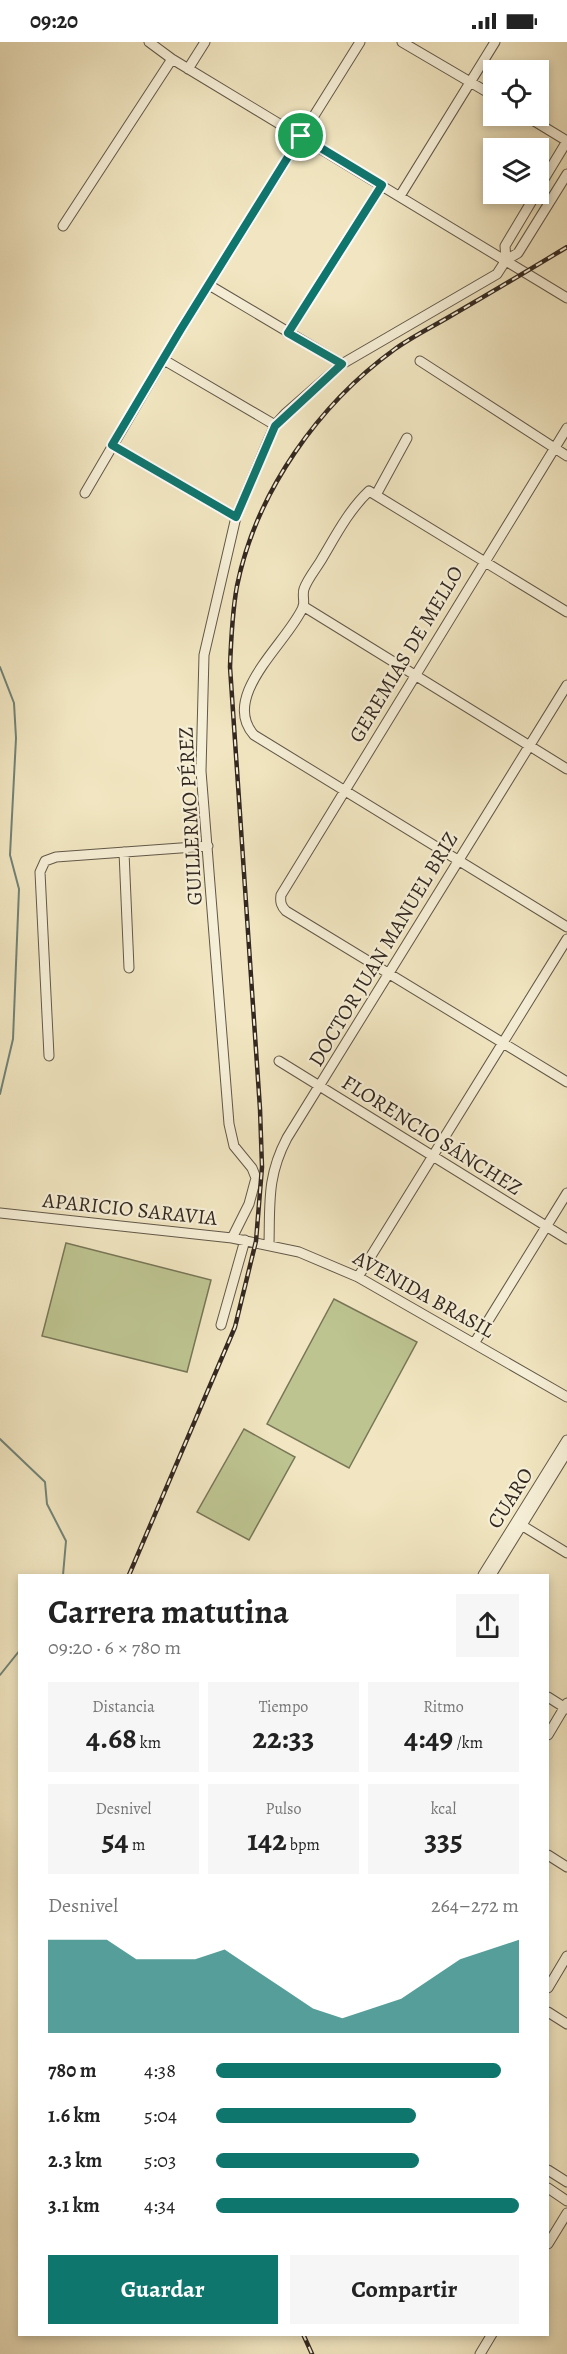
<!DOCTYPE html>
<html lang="es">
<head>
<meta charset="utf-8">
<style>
	:root { --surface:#fff; --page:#f6f6f6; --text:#222; --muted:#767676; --accent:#0f766e }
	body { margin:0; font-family:Alegreya,serif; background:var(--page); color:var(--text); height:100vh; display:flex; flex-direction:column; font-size:22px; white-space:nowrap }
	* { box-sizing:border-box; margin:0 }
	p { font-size:20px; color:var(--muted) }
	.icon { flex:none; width:33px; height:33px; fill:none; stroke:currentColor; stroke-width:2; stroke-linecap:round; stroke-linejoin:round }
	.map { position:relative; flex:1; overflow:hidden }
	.panel { position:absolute; left:18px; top:1532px; width:531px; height:762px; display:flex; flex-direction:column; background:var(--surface); border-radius:0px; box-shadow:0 3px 9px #0003 }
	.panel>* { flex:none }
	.controls { position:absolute; left:483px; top:18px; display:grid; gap:12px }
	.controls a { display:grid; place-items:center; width:66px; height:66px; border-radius:0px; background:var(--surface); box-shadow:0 3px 9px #0003; font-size:30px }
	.pin { position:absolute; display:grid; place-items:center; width:51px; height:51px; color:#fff; margin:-26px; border:3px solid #fff; border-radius:50%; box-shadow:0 2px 6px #0007 }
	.round { display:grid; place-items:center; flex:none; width:63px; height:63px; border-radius:0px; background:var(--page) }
	.overview { display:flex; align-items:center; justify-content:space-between; height:102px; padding:0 30px }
	h1 { font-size:33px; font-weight:700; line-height:45px }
	.stats { display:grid; grid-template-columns:repeat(3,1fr); gap:9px; height:102px; padding:6px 30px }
	.stats div { display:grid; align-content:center; border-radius:0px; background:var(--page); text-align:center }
	.stats b { font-size:30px; font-weight:700 }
	.stats small { font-size:16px; font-weight:400 }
	.stats p { font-size:16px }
	.chart { height:168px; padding:12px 30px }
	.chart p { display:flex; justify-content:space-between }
	.chart svg { width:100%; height:108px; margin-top:6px; fill:var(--accent); opacity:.7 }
	.action { display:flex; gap:12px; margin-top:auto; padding:12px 30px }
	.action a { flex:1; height:69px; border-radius:0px; background:var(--accent); color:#fff; font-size:24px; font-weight:700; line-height:69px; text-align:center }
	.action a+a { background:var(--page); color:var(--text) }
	ul { padding:0 30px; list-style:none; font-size:20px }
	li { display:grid; grid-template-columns:96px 72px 1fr; align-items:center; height:45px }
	li i { height:15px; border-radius:8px; background:var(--accent) }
	.status { display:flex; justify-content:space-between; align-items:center; height:42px; padding:0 30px; background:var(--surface); direction:ltr }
	.status svg { height:16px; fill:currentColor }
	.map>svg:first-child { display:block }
	.green { fill:#bdc490; stroke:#787658; stroke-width:1.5 }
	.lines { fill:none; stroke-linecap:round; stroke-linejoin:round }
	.stream { stroke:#718378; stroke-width:2 }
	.minor-casing { stroke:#625849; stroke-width:11 }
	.minor { stroke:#f6efd7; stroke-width:9 }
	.rail-casing { stroke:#332821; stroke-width:4.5 }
	.rail { stroke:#f6efd7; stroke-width:2; stroke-dasharray:7; stroke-linecap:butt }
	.route-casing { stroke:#fff; stroke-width:12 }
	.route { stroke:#0f766e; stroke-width:8 }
	.labels { text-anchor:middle; stroke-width:4.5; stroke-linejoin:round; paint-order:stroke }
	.street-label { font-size:21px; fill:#332821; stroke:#f6efd7 }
</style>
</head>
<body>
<div class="status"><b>09:20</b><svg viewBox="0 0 49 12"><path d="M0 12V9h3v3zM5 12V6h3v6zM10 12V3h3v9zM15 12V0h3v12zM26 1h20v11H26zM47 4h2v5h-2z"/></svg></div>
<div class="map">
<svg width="567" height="2312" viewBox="0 0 567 2312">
	<rect width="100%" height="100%" fill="#f1e6c1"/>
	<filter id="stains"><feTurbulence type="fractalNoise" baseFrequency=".00333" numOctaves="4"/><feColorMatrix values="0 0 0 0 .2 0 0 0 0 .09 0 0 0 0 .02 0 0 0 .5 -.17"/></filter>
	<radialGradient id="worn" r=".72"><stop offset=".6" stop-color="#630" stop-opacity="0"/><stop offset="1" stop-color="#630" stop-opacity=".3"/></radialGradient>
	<!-- green -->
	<path class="green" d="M 66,1201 L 211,1238 L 187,1330 L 42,1294 Z
		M 334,1257 L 417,1300 L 349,1426 L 267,1382 Z
		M 244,1387 L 295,1415 L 249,1498 L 197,1470 Z"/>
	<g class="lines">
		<!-- stream -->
		<path class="stream" d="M 0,625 L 14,661 L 16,696 L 10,813 L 19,847 L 13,997 L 0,1052
			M 0,1397 L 45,1440 L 47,1462 L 66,1499 L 63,1533
			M 0,1633 L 20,1608"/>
		<!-- minor casing -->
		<g class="minor-casing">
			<path id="minor" d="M 149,0 L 172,17 L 567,256
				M 402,0 L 494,54
				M 188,27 L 205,0
				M 526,74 L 567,99
				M 538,147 L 567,99
				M 400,154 L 495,0
				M 63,184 L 172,17
				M 506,218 L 518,211 L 567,132
				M 209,243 L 342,322
				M 288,291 L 382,143
				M 164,318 L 275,383
				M 420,319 L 567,414
				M 567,386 L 281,853 C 280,860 281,864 286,869 L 567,1040
				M 112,403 L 236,475
				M 85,451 L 181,287 L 360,0
				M 377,451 L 407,396
				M 303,564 L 567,727
				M 567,570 L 369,449 C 348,469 335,495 320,520 C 315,528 307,538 304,547 C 302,553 305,560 303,565 C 289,599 219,654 254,693 L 567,885
				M 124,810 L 129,926
				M 49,1014 L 40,830 L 45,819 L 56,815 L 208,804
				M 279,1019 L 567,1197
				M 0,1171 L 232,1196 L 299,1210 L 358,1235 L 567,1355
				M 232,1196 L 249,1162 L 256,1136 L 252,1126 L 234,1104 L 229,1082 L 201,729 L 204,613 L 236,475 L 268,399 L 275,383 L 285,372 L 342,322 L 497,232 L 506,218 L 505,204 L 536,152
				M 269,1202 C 270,1160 267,1134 287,1096 L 567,643
				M 358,1235 L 567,897
				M 221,1283 L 245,1198
				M 475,1300 L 567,1151
				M 518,1481 L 567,1511
				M 483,1533 L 567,1398
				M 491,1533 L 567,1410
				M 548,1655 L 567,1667
				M 548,1693 L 567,1661
				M 548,1813 L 567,1825
				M 548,1946 L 567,1914
				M 548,1970 L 567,1982
				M 548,2128 L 567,2140
				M 548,2146 L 567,2159
				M 548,2202 L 567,2171
				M 480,2312 L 492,2292"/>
		</g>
		<!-- minor -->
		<use href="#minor" class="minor"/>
		<!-- rail casing -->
		<g class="rail-casing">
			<path id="rail" d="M 129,1533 L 235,1285 L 256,1199 L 262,1125 L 260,1067 L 230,625 C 231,598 232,571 237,544 C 256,450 319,362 395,307 C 413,294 434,284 454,272 C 492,250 529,228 567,205
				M 303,2292 L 312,2312"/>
		</g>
		<!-- rail -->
		<use href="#rail" class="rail"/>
	</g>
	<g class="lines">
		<!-- route casing -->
		<g class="route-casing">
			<path id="route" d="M 301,94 L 382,143 L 288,291 L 342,322 L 275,384 L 236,475 L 112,403 L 181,287 Z"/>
		</g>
		<!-- route -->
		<use href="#route" class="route"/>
	</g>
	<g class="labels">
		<!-- street labels -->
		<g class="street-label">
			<text transform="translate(406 612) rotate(-59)" y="7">GEREMIAS DE MELLO</text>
			<text transform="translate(190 774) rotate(-93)" y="7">GUILLERMO PÉREZ</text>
			<text transform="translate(383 907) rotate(-59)" y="7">DOCTOR JUAN MANUEL BRIZ</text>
			<text transform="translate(432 1093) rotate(32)" y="7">FLORENCIO SÁNCHEZ</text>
			<text transform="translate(130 1167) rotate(6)" y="7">APARICIO SARAVIA</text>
			<text transform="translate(424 1252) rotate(29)" y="7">AVENIDA BRASIL</text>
			<text transform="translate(510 1456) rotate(-58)" y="7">CUARO</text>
		</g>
	</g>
	<rect width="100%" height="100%" filter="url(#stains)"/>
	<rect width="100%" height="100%" fill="url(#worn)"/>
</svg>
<div class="controls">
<a><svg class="icon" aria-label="locate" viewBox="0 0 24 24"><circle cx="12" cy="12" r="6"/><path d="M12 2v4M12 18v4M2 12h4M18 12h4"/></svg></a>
<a><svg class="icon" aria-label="layers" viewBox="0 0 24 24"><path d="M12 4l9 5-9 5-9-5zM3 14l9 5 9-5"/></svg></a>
</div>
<div class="pin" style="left:301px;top:94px;background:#1e9e55"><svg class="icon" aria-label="arrive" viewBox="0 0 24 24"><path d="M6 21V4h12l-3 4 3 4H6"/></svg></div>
<section class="panel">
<div class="overview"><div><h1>Carrera matutina</h1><p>09:20 · 6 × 780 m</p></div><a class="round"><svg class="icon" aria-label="share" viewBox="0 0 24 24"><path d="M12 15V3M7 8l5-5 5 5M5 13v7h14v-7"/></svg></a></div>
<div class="stats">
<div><p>Distancia</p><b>4.68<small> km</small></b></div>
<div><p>Tiempo</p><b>22:33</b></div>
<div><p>Ritmo</p><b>4:49<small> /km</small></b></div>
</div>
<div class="stats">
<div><p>Desnivel</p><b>54<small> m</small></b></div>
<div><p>Pulso</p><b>142<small> bpm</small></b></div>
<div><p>kcal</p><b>335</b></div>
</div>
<div class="chart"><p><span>Desnivel</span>264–272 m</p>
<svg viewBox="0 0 160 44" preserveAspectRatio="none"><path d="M0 44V6L10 6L20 6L30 14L40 14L50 14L60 10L70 18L80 26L90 34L100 38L110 34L120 30L130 22L140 14L150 10L160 6V44z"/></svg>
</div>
<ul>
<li><b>780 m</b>4:38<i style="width:94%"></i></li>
<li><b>1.6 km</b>5:04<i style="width:66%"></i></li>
<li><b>2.3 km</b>5:03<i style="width:67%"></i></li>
<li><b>3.1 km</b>4:34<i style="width:100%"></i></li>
</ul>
<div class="action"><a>Guardar</a><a>Compartir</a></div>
</section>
</div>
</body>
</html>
